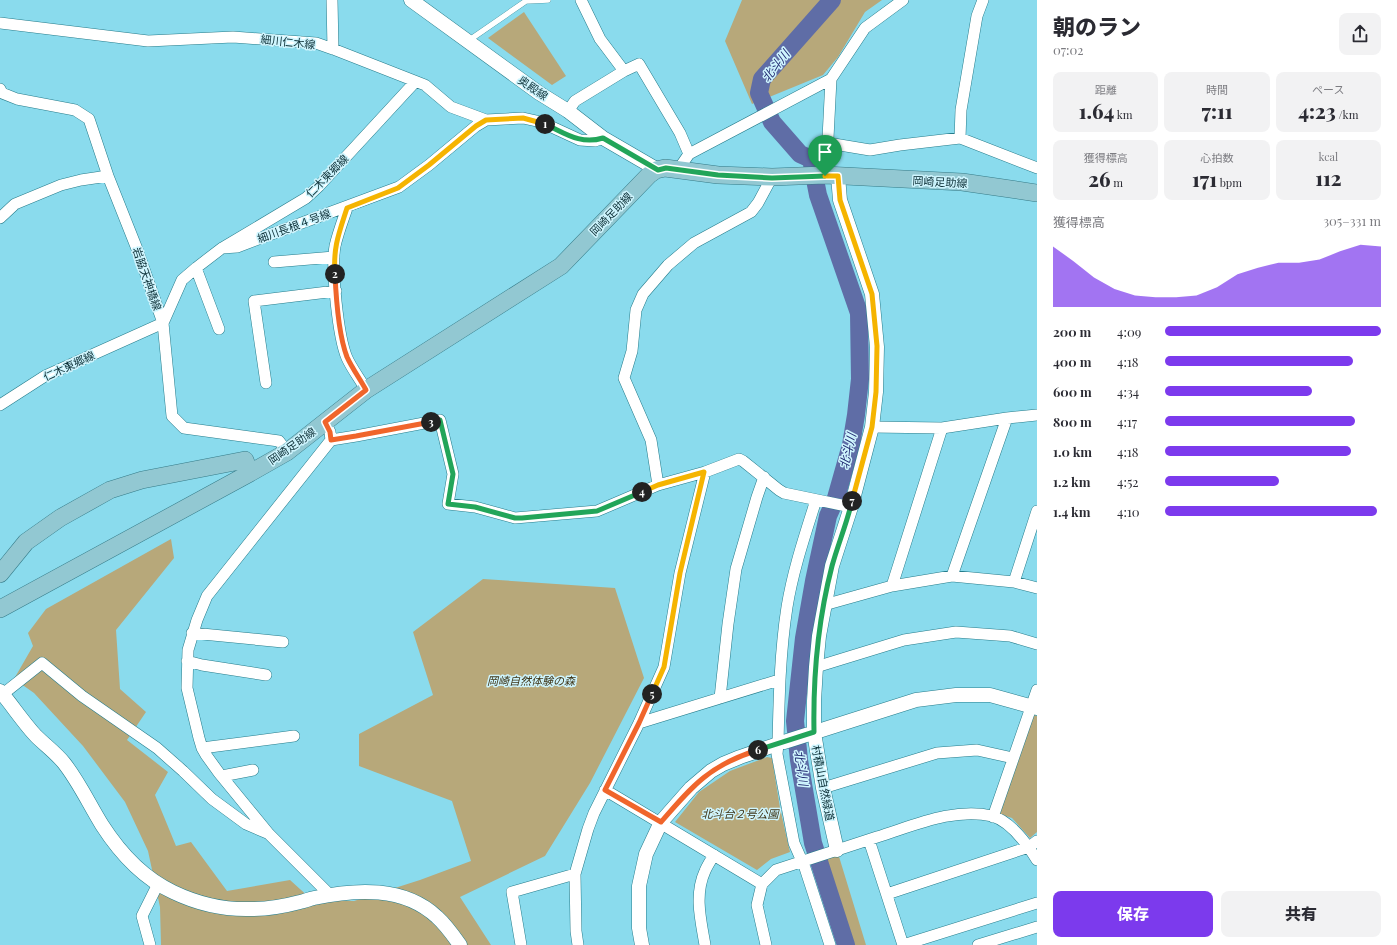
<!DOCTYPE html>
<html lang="ja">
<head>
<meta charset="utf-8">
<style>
	:root { --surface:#fff; --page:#f2f2f3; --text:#2b2b33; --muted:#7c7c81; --accent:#7c3aed }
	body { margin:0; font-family:"Playfair Display","Noto Sans JP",serif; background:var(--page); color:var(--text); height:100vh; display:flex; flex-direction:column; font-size:15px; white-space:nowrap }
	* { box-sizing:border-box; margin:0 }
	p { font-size:13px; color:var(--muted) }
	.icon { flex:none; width:22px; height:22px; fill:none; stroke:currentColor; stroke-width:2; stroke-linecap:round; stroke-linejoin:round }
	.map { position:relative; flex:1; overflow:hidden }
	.details { display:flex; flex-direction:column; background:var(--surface); width:360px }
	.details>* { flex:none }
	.pin { position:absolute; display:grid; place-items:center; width:34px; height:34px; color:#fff; margin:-41px -17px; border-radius:50% 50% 50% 0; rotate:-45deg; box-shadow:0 0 4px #0007 }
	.pin .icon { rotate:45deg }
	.km { position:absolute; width:20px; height:20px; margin:-10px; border-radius:50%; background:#222; color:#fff; font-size:11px; line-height:20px; text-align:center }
	.round { display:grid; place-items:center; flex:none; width:42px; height:42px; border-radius:8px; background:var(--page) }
	.head { display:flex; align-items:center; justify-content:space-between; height:68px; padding:0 16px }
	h1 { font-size:22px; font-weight:800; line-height:30px }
	.metrics { display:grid; grid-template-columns:repeat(3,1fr); gap:6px; height:68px; padding:4px 16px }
	.metrics div { display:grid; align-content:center; border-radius:8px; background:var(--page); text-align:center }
	.metrics b { font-size:20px; font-weight:800 }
	.metrics small { font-size:11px; font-weight:400 }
	.metrics p { font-size:11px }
	.chart { height:112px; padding:8px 16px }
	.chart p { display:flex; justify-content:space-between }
	.chart svg { width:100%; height:72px; margin-top:4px; fill:var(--accent); opacity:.7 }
	.cta { display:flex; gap:8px; margin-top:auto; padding:8px 16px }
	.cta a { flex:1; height:46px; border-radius:8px; background:var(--accent); color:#fff; font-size:16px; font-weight:800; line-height:46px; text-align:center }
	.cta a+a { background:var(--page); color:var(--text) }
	ul { padding:0 16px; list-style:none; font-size:13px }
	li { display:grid; grid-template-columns:64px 48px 1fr; align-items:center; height:30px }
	li i { height:10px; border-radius:5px; background:var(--accent) }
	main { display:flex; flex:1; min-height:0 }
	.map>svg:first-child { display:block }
	.green { fill:#b7a87a }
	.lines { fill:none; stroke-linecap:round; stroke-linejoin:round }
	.river { stroke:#5f6da6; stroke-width:18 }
	.service-casing { stroke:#257c8b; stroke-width:6 }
	.minor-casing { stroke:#257c8b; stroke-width:12 }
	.tertiary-casing { stroke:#257c8b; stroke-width:15 }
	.primary-casing { stroke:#357b88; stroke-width:18 }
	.service { stroke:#fff; stroke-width:5.5 }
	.minor { stroke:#fff; stroke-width:11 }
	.tertiary { stroke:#fff; stroke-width:14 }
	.primary { stroke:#92c8d2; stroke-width:17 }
	.split-1-casing { stroke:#fff; stroke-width:8 }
	.split-2-casing { stroke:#fff; stroke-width:8 }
	.split-3-casing { stroke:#fff; stroke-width:8 }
	.split-4-casing { stroke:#fff; stroke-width:8 }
	.split-5-casing { stroke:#fff; stroke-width:8 }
	.split-6-casing { stroke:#fff; stroke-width:8 }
	.split-7-casing { stroke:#fff; stroke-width:8 }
	.split-8-casing { stroke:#fff; stroke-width:8 }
	.split-1 { stroke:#22a559; stroke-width:5 }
	.split-2 { stroke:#f5b400; stroke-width:5 }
	.split-3 { stroke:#f0652b; stroke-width:5 }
	.split-4 { stroke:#22a559; stroke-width:5 }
	.split-5 { stroke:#f5b400; stroke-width:5 }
	.split-6 { stroke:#f0652b; stroke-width:5 }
	.split-7 { stroke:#22a559; stroke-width:5 }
	.split-8 { stroke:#f5b400; stroke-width:5 }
	.labels { text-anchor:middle; stroke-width:3; stroke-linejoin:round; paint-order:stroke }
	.street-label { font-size:11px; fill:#0d3037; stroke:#cff5fe }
	.park-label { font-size:11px; font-style:italic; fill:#3f3517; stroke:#cff5fe }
	.water-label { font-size:12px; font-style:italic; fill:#232c72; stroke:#cff5fe }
</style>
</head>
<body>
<main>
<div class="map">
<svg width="1037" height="945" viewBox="0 0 1037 945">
	<rect width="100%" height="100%" fill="#8adbed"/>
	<!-- green -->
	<path class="green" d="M 742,0 L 882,0 L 865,12 L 838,57 L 823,75 L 752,104 L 725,41 Z
		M 524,12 L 566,76 L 552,85 L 488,38 Z
		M 171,539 L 174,558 L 116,630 L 120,689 L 146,712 L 127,740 L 168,772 L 155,795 L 176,846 L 191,842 L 227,891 L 290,880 L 311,899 L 354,901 L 420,880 L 471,861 L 452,801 L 359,766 L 359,734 L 433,695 L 413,632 L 483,579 L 615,588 L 644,678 L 590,783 L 545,856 L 460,897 L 491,945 L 161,945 L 160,907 L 148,851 L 125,802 L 83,746 L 34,693 L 14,679 L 33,646 L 28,633 L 46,609 Z
		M 1034,715 L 1037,716 L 1037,832 L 1030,838 L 1012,818 L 999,814 Z
		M 767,757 L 772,758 L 780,808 L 790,852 L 771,859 L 757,870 L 675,822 L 699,792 L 730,771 Z
		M 837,850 L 866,945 L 849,945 L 821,855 Z"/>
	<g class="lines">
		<!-- river -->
		<path class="river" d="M 832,0 L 762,79 L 759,93 L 772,122 L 800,154 L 811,159 L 818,195 L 859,313 L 860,379 L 856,415 L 851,445 L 836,498 L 828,516 L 814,581 L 804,638 L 795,721 L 799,760 L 813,843 L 846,945"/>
		<!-- service casing -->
		<g class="service-casing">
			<path id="service" d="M 468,41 L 526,1 L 548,0"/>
		</g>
		<!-- minor casing -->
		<g class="minor-casing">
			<path id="minor" d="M 332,0 L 333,49
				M 581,0 L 600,39 L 624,71
				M 0,23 L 148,41 L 233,37 L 316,43 L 333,49 L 425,85 L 451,107 L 486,120 L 523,118 L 541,122 L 580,140 L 595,141 L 603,138
				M 0,89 L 2,93 L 17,99 L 75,110 L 89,119 L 108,176 L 137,249 L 163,323 L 172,416 L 184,428 L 279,441 L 287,452
				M 568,111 L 575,101 L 624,71 L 639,64 L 680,133 L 689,154
				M 960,138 L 961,110 L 977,16 L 983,0
				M 828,143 L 870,150 L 900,145 L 960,138 L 1037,168
				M 678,170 L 689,154 L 831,79 L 865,28 L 903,0
				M 825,175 L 828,138 L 831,79
				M 347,208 C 343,220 338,233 335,246 C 331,268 338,337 347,358 C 352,369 360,379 366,390
				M 0,218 L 15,204 L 61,185 L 81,180 L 108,176
				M 224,247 L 306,198 L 319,186 L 415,82
				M 274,262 L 334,257
				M 196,268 L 219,329
				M 163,323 L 182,280 L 196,268 L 222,248 L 237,247 L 399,187 L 429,165 L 476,126 L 486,120
				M 266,383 L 254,301 L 336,291
				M 0,405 L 45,376 L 163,323
				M 325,422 L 330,432 L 331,440 L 207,596 L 197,620 L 188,650 L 187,688 L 199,738 L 202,748 L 206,755 L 219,773 L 269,834 L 330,895
				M 872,427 L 942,428 L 1007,418 L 1037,415
				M 331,440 L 356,436 L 440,420 L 453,474 L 448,504 L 475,507 L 515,518 L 597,511 L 658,485 L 705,472 L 739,459 L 743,461 L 779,490 L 784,493 L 851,507
				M 658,485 L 651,440 L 624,378 L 632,351 L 636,310 L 643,294 L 668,265 L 694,243 L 751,212 L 758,203 L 772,177
				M 816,500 C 805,535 793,570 787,607 C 780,652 779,698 778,744 L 777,754 L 794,843 L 805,868 L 830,945
				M 952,576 L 1007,418
				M 1014,582 L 1037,511
				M 892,586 L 942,428
				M 824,605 L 892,586 L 952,576 L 1014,582 L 1037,588
				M 192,633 L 283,642
				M 187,661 L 202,665 L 266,675
				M 816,667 L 904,640 L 956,632 L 1010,636 L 1037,644
				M 3,694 L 42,663 L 82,696 L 157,748 L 183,771 L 212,799 L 246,824 L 267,833
				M 720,698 L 728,624 L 736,569 L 757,497 L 764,477
				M 639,723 L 779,680
				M 202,748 L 294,736
				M 222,776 L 253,770
				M 823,788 L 937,753 L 977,750 L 1013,758
				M 605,790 L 762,884
				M 993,817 L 1037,690
				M 869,840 L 903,945
				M 887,894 L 1029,847 L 1037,841
				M 150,945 L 142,916 L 158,884
				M 521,945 L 512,892 L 575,874
				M 578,945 L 576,931 L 575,874 L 588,829 L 594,813 L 639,723 L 664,667 L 680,573 L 705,472
				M 705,945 C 701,921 694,895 705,871 C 707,866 711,860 714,855
				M 766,945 L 757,905 L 762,884 L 776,870 C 810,859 843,848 877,837 C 913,826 954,807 992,816 C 1010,821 1027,844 1037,860
				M 903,945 L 1037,903
				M 978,945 L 1037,927"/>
		</g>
		<!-- tertiary casing -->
		<g class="tertiary-casing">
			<path id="tertiary" d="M 411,0 L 539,93 L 568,111 L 603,138 L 658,170
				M 0,691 C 12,705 23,722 36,736 C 45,745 56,753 64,763 C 79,782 89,804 102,825 C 120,853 143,878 173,892 C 198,904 225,910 252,909 C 267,909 285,906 300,902 C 305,901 309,899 314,898 C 356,889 404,886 437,917 C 446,925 453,935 460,945
				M 784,742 L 916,700 L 956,695 L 990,695 L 1037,708
				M 837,850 L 823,788 L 814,732 L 814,701 L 816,667 L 819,636 L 832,566 L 851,507 L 872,427 L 876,392 L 877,347 L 872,294 L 840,200 L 838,176
				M 642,945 L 639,928 L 639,886 L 646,854 L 661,822 L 691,788 L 711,771 L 723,764 L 740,757 L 778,744"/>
		</g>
		<!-- primary casing -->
		<g class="primary-casing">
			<path id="primary" d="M 0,574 L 26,542 L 60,518 L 110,490 L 142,480 L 245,460 L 250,473 L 287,452 L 366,390 L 561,266 L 649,175 L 656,170 L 665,168 L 718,175 L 772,177 L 825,175 L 962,182 L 1037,193
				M 0,609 L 250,473"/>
		</g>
		<!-- service -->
		<use href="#service" class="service"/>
		<!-- minor -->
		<use href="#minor" class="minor"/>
		<!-- tertiary -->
		<use href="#tertiary" class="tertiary"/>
		<!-- primary -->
		<use href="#primary" class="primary"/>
	</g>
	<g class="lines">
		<!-- split-1 casing -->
		<g class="split-1-casing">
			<path id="split-1" d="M 545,124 C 565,133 580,145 603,138 L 658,170 L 666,168 L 718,175 L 772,178 L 825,176"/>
		</g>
		<!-- split-2 casing -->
		<g class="split-2-casing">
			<path id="split-2" d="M 335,274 C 333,247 339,233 347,208 L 398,188 L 429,165 L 476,126 L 486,120 L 523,118 L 545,124"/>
		</g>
		<!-- split-3 casing -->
		<g class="split-3-casing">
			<path id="split-3" d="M 335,274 C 336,297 339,336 347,357 C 352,368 360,379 366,390 L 325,422 L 330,432 L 331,440 L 356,436 L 431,422"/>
		</g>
		<!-- split-4 casing -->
		<g class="split-4-casing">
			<path id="split-4" d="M 431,422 L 440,420 L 453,474 L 448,504 L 475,507 L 515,518 L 522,518 L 597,511 L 642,492"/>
		</g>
		<!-- split-5 casing -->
		<g class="split-5-casing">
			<path id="split-5" d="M 642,492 L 658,485 L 704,472 L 680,573 L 664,667 L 652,694"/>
		</g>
		<!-- split-6 casing -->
		<g class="split-6-casing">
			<path id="split-6" d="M 652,694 L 639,723 L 605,790 L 661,822 C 693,785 710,765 758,750"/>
		</g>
		<!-- split-7 casing -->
		<g class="split-7-casing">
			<path id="split-7" d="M 758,750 L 814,732 C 813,677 818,620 832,566 C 838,544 847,523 852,501"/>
		</g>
		<!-- split-8 casing -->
		<g class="split-8-casing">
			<path id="split-8" d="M 825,176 L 838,176 L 840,200 L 872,294 L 877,346 L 876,392 L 872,427 L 852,501"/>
		</g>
		<!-- split-1 -->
		<use href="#split-1" class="split-1"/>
		<!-- split-2 -->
		<use href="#split-2" class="split-2"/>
		<!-- split-3 -->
		<use href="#split-3" class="split-3"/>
		<!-- split-4 -->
		<use href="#split-4" class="split-4"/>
		<!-- split-5 -->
		<use href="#split-5" class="split-5"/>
		<!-- split-6 -->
		<use href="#split-6" class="split-6"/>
		<!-- split-7 -->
		<use href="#split-7" class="split-7"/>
		<!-- split-8 -->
		<use href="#split-8" class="split-8"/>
	</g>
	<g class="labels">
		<!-- street labels -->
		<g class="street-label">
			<text transform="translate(288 42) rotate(6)" y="4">細川仁木線</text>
			<text transform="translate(533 88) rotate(34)" y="4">奥殿線</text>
			<text transform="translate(327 176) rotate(-45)" y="4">仁木東郷線</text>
			<text transform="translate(940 182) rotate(3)" y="4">岡崎足助線</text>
			<text transform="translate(611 214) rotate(-46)" y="4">岡崎足助線</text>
			<text transform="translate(294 226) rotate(-20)" y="4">細川長根４号線</text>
			<text transform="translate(147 279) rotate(71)" y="4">岩脇天神橋線</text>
			<text transform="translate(69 366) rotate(-25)" y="4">仁木東郷線</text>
			<text transform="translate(292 446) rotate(-35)" y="4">岡崎足助線</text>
			<text transform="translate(823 783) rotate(79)" y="4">村積山自然緑道</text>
		</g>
		<!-- park labels -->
		<g class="park-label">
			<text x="531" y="685">岡崎自然体験の森</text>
			<text x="740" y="818">北斗台２号公園</text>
		</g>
		<!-- water labels -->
		<g class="water-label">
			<text transform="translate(776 66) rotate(-52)" y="4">北斗川</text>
			<text transform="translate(848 451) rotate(-77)" y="4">北斗川</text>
			<text transform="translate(801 768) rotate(82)" y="4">北斗川</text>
		</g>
	</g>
</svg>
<div class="pin" style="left:825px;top:176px;background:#1e9e55"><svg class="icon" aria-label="arrive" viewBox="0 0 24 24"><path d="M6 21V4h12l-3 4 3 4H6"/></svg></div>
<b class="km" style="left:545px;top:124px">1</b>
<b class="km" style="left:335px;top:274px">2</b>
<b class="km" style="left:431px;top:422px">3</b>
<b class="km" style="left:642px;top:492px">4</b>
<b class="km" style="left:652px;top:694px">5</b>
<b class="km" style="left:758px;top:750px">6</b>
<b class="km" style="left:852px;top:501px">7</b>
</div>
<section class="details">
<div class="head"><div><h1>朝のラン</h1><p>07:02</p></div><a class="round"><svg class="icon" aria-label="share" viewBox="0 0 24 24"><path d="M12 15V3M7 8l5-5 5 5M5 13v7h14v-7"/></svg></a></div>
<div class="metrics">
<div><p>距離</p><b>1.64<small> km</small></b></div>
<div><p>時間</p><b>7:11</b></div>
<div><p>ペース</p><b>4:23<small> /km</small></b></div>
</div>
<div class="metrics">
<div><p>獲得標高</p><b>26<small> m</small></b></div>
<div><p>心拍数</p><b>171<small> bpm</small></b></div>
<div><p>kcal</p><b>112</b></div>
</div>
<div class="chart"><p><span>獲得標高</span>305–331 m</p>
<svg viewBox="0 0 160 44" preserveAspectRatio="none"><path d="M0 44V7L10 16L20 26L30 33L40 37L50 38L60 38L70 37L80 32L90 24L100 20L110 17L120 17L130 15L140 10L150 6L160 7V44z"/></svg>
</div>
<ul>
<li><b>200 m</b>4:09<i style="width:100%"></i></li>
<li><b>400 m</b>4:18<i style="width:87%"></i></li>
<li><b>600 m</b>4:34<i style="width:68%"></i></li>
<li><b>800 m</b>4:17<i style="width:88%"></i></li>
<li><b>1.0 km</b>4:18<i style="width:86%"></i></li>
<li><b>1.2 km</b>4:52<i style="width:53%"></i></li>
<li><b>1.4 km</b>4:10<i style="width:98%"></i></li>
</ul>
<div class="cta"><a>保存</a><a>共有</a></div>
</section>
</main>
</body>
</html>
